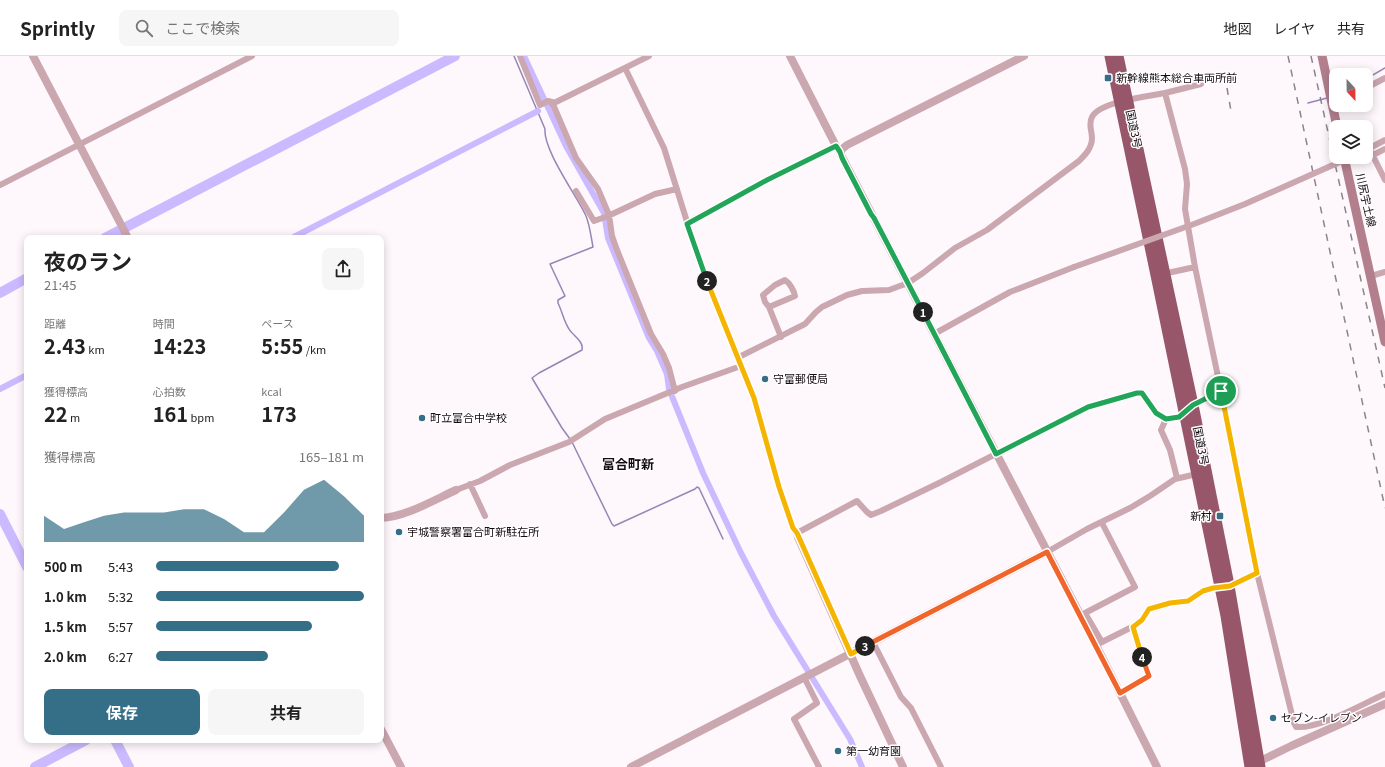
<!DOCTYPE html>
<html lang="ja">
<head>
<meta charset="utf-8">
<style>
	:root { --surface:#fff; --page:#f6f6f6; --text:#222; --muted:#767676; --line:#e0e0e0; --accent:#356e87 }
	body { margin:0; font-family:Georgia,"Noto Sans JP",serif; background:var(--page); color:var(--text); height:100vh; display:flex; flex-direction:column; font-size:15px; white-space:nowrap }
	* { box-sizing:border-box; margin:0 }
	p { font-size:13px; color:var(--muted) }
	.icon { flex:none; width:22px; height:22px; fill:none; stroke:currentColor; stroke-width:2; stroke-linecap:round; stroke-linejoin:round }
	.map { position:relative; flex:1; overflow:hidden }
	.sheet { position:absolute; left:24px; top:179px; width:360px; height:508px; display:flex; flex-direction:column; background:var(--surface); border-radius:8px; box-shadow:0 2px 10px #0003 }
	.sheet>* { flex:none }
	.needle { width:26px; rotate:158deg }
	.tools { position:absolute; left:1329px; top:12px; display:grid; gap:8px }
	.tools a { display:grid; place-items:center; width:44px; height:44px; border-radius:8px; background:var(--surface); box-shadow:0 2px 10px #0003; font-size:20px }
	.pin { position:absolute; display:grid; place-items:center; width:34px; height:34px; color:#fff; margin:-17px; border:2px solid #fff; border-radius:50%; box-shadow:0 1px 4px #0007 }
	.km { position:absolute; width:20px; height:20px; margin:-10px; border-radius:50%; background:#222; color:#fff; font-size:11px; line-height:20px; text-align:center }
	.round { display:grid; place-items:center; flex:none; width:42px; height:42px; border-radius:8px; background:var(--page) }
	.summary { display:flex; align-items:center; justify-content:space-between; height:68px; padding:0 20px }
	h1 { font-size:22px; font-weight:700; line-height:30px }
	.metrics { display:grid; grid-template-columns:repeat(3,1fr); gap:6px; height:68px; padding:4px 20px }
	.metrics div { display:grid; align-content:center }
	.metrics b { font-size:20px; font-weight:700 }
	.metrics small { font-size:11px; font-weight:400 }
	.metrics p { font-size:11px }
	.chart { height:112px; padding:8px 20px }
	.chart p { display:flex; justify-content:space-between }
	.chart svg { width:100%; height:72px; margin-top:4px; fill:var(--accent); opacity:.7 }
	.action { display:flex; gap:8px; margin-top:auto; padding:8px 20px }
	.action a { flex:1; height:46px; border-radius:8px; background:var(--accent); color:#fff; font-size:16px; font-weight:700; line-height:46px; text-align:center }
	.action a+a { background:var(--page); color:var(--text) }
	ul { padding:0 20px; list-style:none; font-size:13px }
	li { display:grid; grid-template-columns:64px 48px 1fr; align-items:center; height:30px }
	li i { height:10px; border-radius:5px; background:var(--accent) }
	header { display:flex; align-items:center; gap:24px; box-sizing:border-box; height:56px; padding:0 20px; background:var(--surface); border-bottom:1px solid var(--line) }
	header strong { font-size:19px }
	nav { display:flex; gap:22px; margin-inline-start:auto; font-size:14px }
	.search { width:280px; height:36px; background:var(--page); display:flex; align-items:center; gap:10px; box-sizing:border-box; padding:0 14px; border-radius:8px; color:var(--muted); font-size:15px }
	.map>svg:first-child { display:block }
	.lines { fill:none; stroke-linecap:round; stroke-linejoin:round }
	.stream { stroke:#9586b8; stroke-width:1.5 }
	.canal { stroke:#cbbaff; stroke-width:6 }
	.river { stroke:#cbbaff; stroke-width:10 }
	.minor { stroke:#cba7b0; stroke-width:6 }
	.tertiary { stroke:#cba7b0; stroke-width:8 }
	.secondary { stroke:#b37f8d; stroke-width:9 }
	.trunk { stroke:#98566a; stroke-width:11 }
	.rail { stroke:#8d848a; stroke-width:1.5; stroke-dasharray:7 7; stroke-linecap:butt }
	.minor-bridge { stroke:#cba7b0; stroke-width:6 }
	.split-1-casing { stroke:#fff; stroke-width:8 }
	.split-2-casing { stroke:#fff; stroke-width:8 }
	.split-3-casing { stroke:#fff; stroke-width:8 }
	.split-4-casing { stroke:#fff; stroke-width:8 }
	.split-5-casing { stroke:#fff; stroke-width:8 }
	.split-1 { stroke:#22a559; stroke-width:5 }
	.split-2 { stroke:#22a559; stroke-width:5 }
	.split-3 { stroke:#f5b400; stroke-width:5 }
	.split-4 { stroke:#f0652b; stroke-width:5 }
	.split-5 { stroke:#f5b400; stroke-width:5 }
	.poi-dot { fill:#356e87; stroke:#fff; stroke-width:1.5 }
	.labels { text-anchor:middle; stroke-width:3; stroke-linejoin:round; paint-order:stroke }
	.poi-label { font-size:11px; fill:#160b12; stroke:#fff; text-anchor:start }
	.street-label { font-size:11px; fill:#160b12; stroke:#fff }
	.quarter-label { font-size:13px; font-weight:bold; fill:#160b12; stroke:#fff }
</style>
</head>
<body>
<header>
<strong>Sprintly</strong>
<div class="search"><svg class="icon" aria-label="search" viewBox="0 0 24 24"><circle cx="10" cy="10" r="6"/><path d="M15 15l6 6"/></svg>ここで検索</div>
<nav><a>地図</a><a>レイヤ</a><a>共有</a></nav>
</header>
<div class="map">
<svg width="1385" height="711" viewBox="0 0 1385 711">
	<rect width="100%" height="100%" fill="#fef7fb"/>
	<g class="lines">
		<!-- stream -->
		<path class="stream" d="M 514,0 L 545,73 C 543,94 577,140 586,160 C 590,170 591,181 593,191 L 550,208 L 565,240 L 558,244 L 558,247 C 562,255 564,266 569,273 C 573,280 584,285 582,294 L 539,317 L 532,322 L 562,372 L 570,383
			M 1366,23 L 1385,12
			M 1308,47 L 1327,42
			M 572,386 L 612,468 L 614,470 L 695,433 L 697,431 L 699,432 L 723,483"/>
		<!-- canal -->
		<path class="canal" d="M 524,0 L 566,90 L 604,157 L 608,182 L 649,282 L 657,295 L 667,318 L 669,333 L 703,417 L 741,497 L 774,560 L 850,683 L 862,711
			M 292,182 L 538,55
			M 0,333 L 27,319"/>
		<!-- river -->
		<path class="river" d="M 105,182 L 455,0
			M 0,237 L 27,222
			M 0,458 L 27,511
			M 115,684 L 129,711
			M 35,711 L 86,684"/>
		<!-- minor -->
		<path class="minor" d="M 520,0 L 540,49 L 548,45 L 552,46 L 576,102 L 598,133 L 609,159 L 612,180 L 617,194 L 651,278 L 663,298 L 669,312 L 675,335
			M 625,12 L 664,92 L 698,201 L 754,342 L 779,431 L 793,472 L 798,481
			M 1366,32 L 1385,22
			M 1165,37 L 1185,113 L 1187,128 L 1185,153 L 1195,211 L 1221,335 L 1257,517 L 1294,667 L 1296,671 C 1320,673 1362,648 1385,638
			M 552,48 L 649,0
			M 1366,94 L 1385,84
			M 1370,94 L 1385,124
			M 1373,99 L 1385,93
			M 0,129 L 252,0
			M 576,135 L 594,165 L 608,160 L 655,138 L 677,133
			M 687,167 L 767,124 L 836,90
			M 1163,218 L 1195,211
			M 1371,220 L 1385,216
			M 769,251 L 795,240 C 794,235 790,227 785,224 L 775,229 L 763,239 L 765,246 L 769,251 L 781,281
			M 934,278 L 1010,236 L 1074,211
			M 737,302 L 805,268 L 816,256 L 822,251 L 847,239 L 862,235 L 889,234 L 908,227 L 923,217 L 955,192 L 987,174 L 1079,105 C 1085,99 1092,92 1092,82 C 1092,75 1088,68 1092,61 C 1099,46 1149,40 1165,37 C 1177,34 1189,31 1201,28
			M 1166,363 L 1161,374 L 1170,394 L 1177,422
			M 470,428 L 485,460
			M 456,434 L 480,425 L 510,409 L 569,386 L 605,363 L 682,331 L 741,310
			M 797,477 L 857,445 L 867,456 L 871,459 L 881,455 L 939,427 L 1088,351 L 1137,337 L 1142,337 L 1156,357 L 1166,363 L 1179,361 L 1193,349 L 1221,335
			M 1047,496 L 1087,473 L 1130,452 L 1150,440 L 1175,423 L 1197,418
			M 873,586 L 901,641 L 911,652 L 941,711
			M 1102,586 L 1085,557 L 1135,531 L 1102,467
			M 1096,589 L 1138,568 L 1142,564 L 1149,553 L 1170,547 L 1191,544 L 1203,535 L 1213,532 L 1230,530 L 1257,517
			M 804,621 L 817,647 L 794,663 L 819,711
			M 1120,637 L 1149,620 L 1133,571"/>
		<!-- tertiary -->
		<path class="tertiary" d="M 33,0 L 128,182
			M 790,0 L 836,90 L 840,96
			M 1024,0 L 847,89 L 841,94 L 841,99 L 1096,589 L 1157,711
			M 381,462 C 405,461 434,444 456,434
			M 798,481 L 860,620 L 903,711
			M 381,673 L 401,711
			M 1254,708 L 1291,690 L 1385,648
			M 631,711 L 1047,496"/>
		<!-- secondary -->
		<path class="secondary" d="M 1322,0 L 1337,71
			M 1344,101 L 1385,286"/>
		<!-- trunk -->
		<path class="trunk" d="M 1110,0 L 1156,219 L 1226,560 L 1250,711
			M 1118,0 L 1193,349 L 1228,524 L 1260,711"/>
		<!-- rail -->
		<path class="rail" d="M 1288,0 L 1385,452
			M 1311,0 L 1385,332
			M 1227,32 L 1231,55"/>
		<!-- minor-bridge -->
		<path class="minor-bridge" d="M 1074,211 L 1194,168 L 1245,148 L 1351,101"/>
	</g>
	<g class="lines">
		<!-- split-1 casing -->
		<g class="split-1-casing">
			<path id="split-1" d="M 923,256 L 996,398 L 1088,351 L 1137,337 L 1142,337 L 1156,357 L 1166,363 L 1179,361 L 1193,349 L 1221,335"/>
		</g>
		<!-- split-2 casing -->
		<g class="split-2-casing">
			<path id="split-2" d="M 707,225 L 687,168 L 767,124 L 836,90 L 840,96 L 842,102 L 871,158 L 874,162 L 923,256"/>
		</g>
		<!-- split-3 casing -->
		<g class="split-3-casing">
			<path id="split-3" d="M 707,225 L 754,342 L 779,431 L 793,472 L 797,477 L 851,598 L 865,590"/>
		</g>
		<!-- split-4 casing -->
		<g class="split-4-casing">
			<path id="split-4" d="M 865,590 L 1047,496 L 1120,637 L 1149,620 L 1142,601"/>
		</g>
		<!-- split-5 casing -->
		<g class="split-5-casing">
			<path id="split-5" d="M 1142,601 L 1133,571 L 1142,564 L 1149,553 L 1170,547 L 1188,545 L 1203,535 L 1213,532 L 1230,530 L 1257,517 L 1221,335"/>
		</g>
		<!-- split-1 -->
		<use href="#split-1" class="split-1"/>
		<!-- split-2 -->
		<use href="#split-2" class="split-2"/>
		<!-- split-3 -->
		<use href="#split-3" class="split-3"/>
		<!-- split-4 -->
		<use href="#split-4" class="split-4"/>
		<!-- split-5 -->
		<use href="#split-5" class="split-5"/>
	</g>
	<!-- markers -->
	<g class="poi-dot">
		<rect x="1104" y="18" width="8" height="8" rx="2"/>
		<circle cx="765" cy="323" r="4"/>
		<circle cx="422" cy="362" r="4"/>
		<rect x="1216" y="456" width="8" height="8" rx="2"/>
		<circle cx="399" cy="476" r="4"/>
		<circle cx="1273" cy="662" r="4"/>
		<circle cx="838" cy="695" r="4"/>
	</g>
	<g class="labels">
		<!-- poi labels -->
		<g class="poi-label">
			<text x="1116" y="26">新幹線熊本総合車両所前</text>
			<text x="773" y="327">守富郵便局</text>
			<text x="430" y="366">町立富合中学校</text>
			<text x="1212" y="464" text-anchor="end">新村</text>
			<text x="407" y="480">宇城警察署富合町新駐在所</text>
			<text x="1281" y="666">セブン-イレブン</text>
			<text x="846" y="699">第一幼育園</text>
		</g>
		<!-- street labels -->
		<g class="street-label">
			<text transform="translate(1134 73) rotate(78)" y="4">国道3号</text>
			<text transform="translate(1366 144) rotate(77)" y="4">川尻宇土線</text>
			<text transform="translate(1201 390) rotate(79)" y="4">国道3号</text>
		</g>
		<!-- quarter labels -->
		<g class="quarter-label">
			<text x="628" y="413">富合町新</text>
		</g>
	</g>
</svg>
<div class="tools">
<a><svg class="needle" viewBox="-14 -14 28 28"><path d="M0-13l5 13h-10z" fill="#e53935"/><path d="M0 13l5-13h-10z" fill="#767676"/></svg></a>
<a><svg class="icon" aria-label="layers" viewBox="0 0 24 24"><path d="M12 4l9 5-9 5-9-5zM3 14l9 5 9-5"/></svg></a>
</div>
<div class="pin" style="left:1221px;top:335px;background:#1e9e55"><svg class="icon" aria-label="arrive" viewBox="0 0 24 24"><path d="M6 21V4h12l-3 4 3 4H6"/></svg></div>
<b class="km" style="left:923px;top:256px">1</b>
<b class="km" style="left:707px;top:225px">2</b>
<b class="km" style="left:865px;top:590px">3</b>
<b class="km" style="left:1142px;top:601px">4</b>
<section class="sheet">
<div class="summary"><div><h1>夜のラン</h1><p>21:45</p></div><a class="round"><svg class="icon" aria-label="share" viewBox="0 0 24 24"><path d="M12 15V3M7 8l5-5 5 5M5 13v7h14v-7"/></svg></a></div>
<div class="metrics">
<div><p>距離</p><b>2.43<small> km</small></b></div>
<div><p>時間</p><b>14:23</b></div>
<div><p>ペース</p><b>5:55<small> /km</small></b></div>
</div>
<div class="metrics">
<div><p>獲得標高</p><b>22<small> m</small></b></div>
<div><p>心拍数</p><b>161<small> bpm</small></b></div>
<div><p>kcal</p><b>173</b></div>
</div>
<div class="chart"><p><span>獲得標高</span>165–181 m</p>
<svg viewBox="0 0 160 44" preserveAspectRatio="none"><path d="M0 44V28L10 36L20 32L30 28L40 26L50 26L60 26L70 24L80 24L90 30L100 38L110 38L120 26L130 12L140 6L150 16L160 28V44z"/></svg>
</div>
<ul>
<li><b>500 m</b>5:43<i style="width:88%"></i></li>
<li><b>1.0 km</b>5:32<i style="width:100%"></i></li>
<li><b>1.5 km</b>5:57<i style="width:75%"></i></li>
<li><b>2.0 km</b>6:27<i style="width:54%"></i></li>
</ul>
<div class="action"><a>保存</a><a>共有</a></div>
</section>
</div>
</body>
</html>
